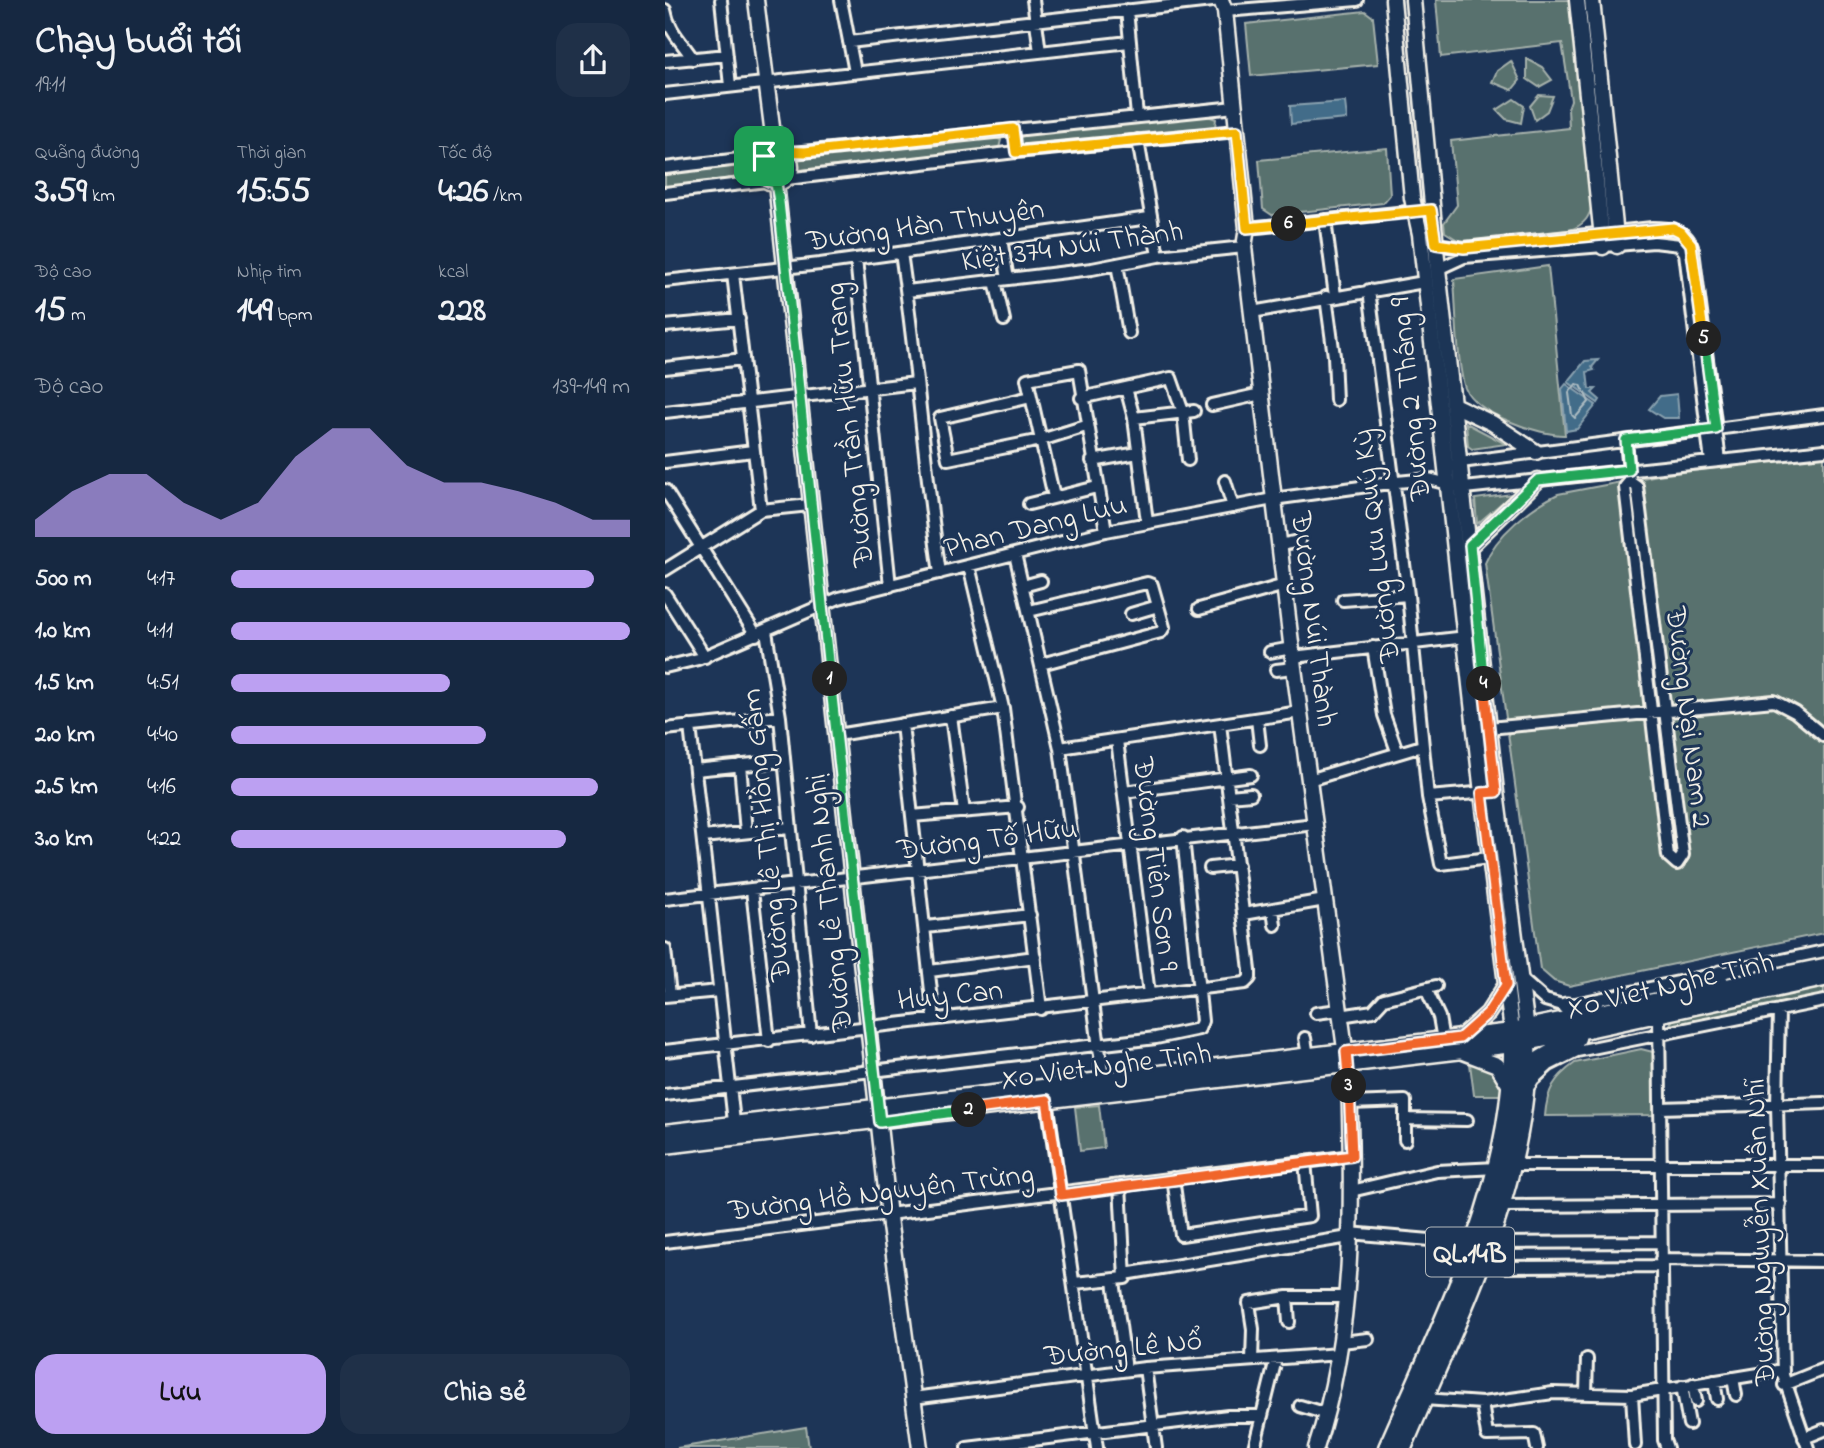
<!DOCTYPE html>
<html lang="vi">
<head>
<meta charset="utf-8">
<style>
	:root { --surface:#162841; --page:#1f3048; --text:#f1f3f6; --muted:#9ea6b1; --accent:#bca0f2 }
	body { margin:0; font-family:"Indie Flower",sans-serif; background:var(--page); color:var(--text); height:100vh; display:flex; flex-direction:column; font-size:26px; white-space:nowrap }
	* { box-sizing:border-box; margin:0 }
	p { font-size:23px; color:var(--muted) }
	.icon { flex:none; width:38px; height:38px; fill:none; stroke:currentColor; stroke-width:2; stroke-linecap:round; stroke-linejoin:round }
	.map { position:relative; flex:1; overflow:hidden }
	.panel { display:flex; flex-direction:column; background:var(--surface); width:665px }
	.panel>* { flex:none }
	.pin { position:absolute; display:grid; place-items:center; width:60px; height:60px; color:#fff; margin:-30px; border-radius:14px; box-shadow:0 4px 10px #0006 }
	.km { position:absolute; width:35px; height:35px; margin:-18px; border-radius:50%; background:#222; color:#fff; font-size:19px; line-height:35px; text-align:center }
	.round { display:grid; place-items:center; flex:none; width:74px; height:74px; border-radius:21px; background:var(--page) }
	.headline { display:flex; align-items:center; justify-content:space-between; height:119px; padding:0 35px }
	h1 { font-size:38px; font-weight:700; line-height:52px }
	.metrics { display:grid; grid-template-columns:repeat(3,1fr); gap:10px; height:119px; padding:7px 35px }
	.metrics div { display:grid; align-content:center }
	.metrics b { font-size:35px; font-weight:700 }
	.metrics small { font-size:19px; font-weight:400 }
	.metrics p { font-size:19px }
	.chart { height:196px; padding:14px 35px }
	.chart p { display:flex; justify-content:space-between }
	.chart svg { width:100%; height:126px; margin-top:7px; fill:var(--accent); opacity:.7 }
	.primary-button { display:flex; gap:14px; margin-top:auto; padding:14px 35px }
	.primary-button a { flex:1; height:80px; border-radius:21px; background:var(--accent); color:#111; font-size:28px; font-weight:700; line-height:80px; text-align:center }
	.primary-button a+a { background:var(--page); color:var(--text) }
	ul { padding:0 35px; list-style:none; font-size:23px }
	li { display:grid; grid-template-columns:112px 84px 1fr; align-items:center; height:52px }
	li i { height:18px; border-radius:9px; background:var(--accent) }
	main { display:flex; flex:1; min-height:0 }
	.map>svg:first-child { display:block }
	.green { fill:#58716e; stroke:#a6b1ab; stroke-width:2 }
	.water { fill:#426c89; stroke:#89a1af; stroke-width:2 }
	.lines { fill:none; stroke-linecap:round; stroke-linejoin:round }
	.shore { stroke:#adbcc2; stroke-width:2 }
	.minor-casing { stroke:#f4f1e8; stroke-width:16 }
	.major-casing { stroke:#f4f1e8; stroke-width:19 }
	.highway-casing { stroke:#f4f1e8; stroke-width:21 }
	.minor { stroke:#1d3557; stroke-width:10 }
	.major { stroke:#1d3557; stroke-width:14 }
	.highway { stroke:#1d3557; stroke-width:16 }
	.split-1-casing { stroke:#fff; stroke-width:14 }
	.split-2-casing { stroke:#fff; stroke-width:14 }
	.split-3-casing { stroke:#fff; stroke-width:14 }
	.split-4-casing { stroke:#fff; stroke-width:14 }
	.split-5-casing { stroke:#fff; stroke-width:14 }
	.split-6-casing { stroke:#fff; stroke-width:14 }
	.split-7-casing { stroke:#fff; stroke-width:14 }
	.split-1 { stroke:#22a559; stroke-width:9 }
	.split-2 { stroke:#22a559; stroke-width:9 }
	.split-3 { stroke:#f0652b; stroke-width:9 }
	.split-4 { stroke:#f0652b; stroke-width:9 }
	.split-5 { stroke:#22a559; stroke-width:9 }
	.split-6 { stroke:#f5b400; stroke-width:9 }
	.split-7 { stroke:#f5b400; stroke-width:9 }
	.labels { text-anchor:middle; stroke-width:6; stroke-linejoin:round; paint-order:stroke }
	.shield { fill:#1d3557; stroke:#b4b9bc; stroke-width:2 }
	.shield-label { font-size:28px; font-weight:bold; fill:#f4f1e8 }
	.street-label { font-size:30px; fill:#f4f1e8; stroke:#1d3557 }
</style>
</head>
<body>
<main>
<section class="panel">
<div class="headline"><div><h1>Chạy buổi tối</h1><p>19:11</p></div><a class="round"><svg class="icon" aria-label="share" viewBox="0 0 24 24"><path d="M12 15V3M7 8l5-5 5 5M5 13v7h14v-7"/></svg></a></div>
<div class="metrics">
<div><p>Quãng đường</p><b>3.59<small> km</small></b></div>
<div><p>Thời gian</p><b>15:55</b></div>
<div><p>Tốc độ</p><b>4:26<small> /km</small></b></div>
</div>
<div class="metrics">
<div><p>Độ cao</p><b>15<small> m</small></b></div>
<div><p>Nhịp tim</p><b>149<small> bpm</small></b></div>
<div><p>kcal</p><b>228</b></div>
</div>
<div class="chart"><p><span>Độ cao</span>139–149 m</p>
<svg viewBox="0 0 160 44" preserveAspectRatio="none"><path d="M0 44V38L10 28L20 22L30 22L40 32L50 38L60 32L70 16L80 6L90 6L100 19L110 25L120 25L130 28L140 32L150 38L160 38V44z"/></svg>
</div>
<ul>
<li><b>500 m</b>4:17<i style="width:91%"></i></li>
<li><b>1.0 km</b>4:11<i style="width:100%"></i></li>
<li><b>1.5 km</b>4:51<i style="width:55%"></i></li>
<li><b>2.0 km</b>4:40<i style="width:64%"></i></li>
<li><b>2.5 km</b>4:16<i style="width:92%"></i></li>
<li><b>3.0 km</b>4:22<i style="width:84%"></i></li>
</ul>
<div class="primary-button"><a>Lưu</a><a>Chia sẻ</a></div>
</section>
<div class="map">
<svg width="1159" height="1448" viewBox="0 0 1159 1448">
	<rect width="100%" height="100%" fill="#1d3557"/>
	<filter id="ink" filterUnits="userSpaceOnUse"><feTurbulence type="fractalNoise" baseFrequency=".0143" numOctaves="2"/><feDisplacementMap in="SourceGraphic" scale="14" xChannelSelector="R" yChannelSelector="G"/><feConvolveMatrix kernelMatrix="1 2 1 2 8 2 1 2 1" color-interpolation-filters="sRGB"/></filter>
	<g filter="url(#ink)">
		<!-- green -->
		<path class="green" d="M 771,0 L 908,0 L 929,201 C 924,217 921,224 905,230 L 796,242 L 780,232 L 779,223 L 792,205 L 786,141 L 904,128 L 903,108 L 906,100 L 897,43 L 776,57 Z
			M 700,11 L 708,17 L 713,64 L 586,76 L 581,24 Z
			M 862,59 L 877,67 L 887,80 L 874,87 L 862,79 Z
			M 846,61 L 855,80 L 847,90 L 827,82 L 832,71 Z
			M 874,95 L 888,96 L 882,111 L 870,120 L 865,106 Z
			M 849,99 L 859,106 L 856,123 L 841,119 L 832,110 Z
			M 543,116 L 551,119 L 550,127 L 358,147 L 353,143 L 355,137 L 362,135 Z
			M 327,137 L 336,140 L 334,148 L 135,170 L 130,166 L 134,158 Z
			M 722,148 L 725,195 L 718,203 L 607,215 L 598,209 L 594,160 Z
			M 81,165 L 90,167 L 89,175 L 0,187 L 0,174 Z
			M 883,266 L 900,435 C 875,436 810,413 800,388 C 792,366 791,305 789,279 Z
			M 801,423 L 841,444 L 807,449 L 803,446 Z
			M 1159,455 L 1159,933 L 904,986 L 889,981 L 875,969 L 820,563 C 831,535 866,507 893,494 L 993,475 Z
			M 847,494 L 812,524 L 810,499 Z
			M 1159,985 L 1159,995 L 1002,1030 L 1008,1019 Z
			M 976,1049 L 988,1052 L 990,1115 L 880,1116 C 882,1090 889,1078 910,1063 Z
			M 805,1064 L 827,1068 L 836,1083 L 838,1095 L 809,1095 Z
			M 434,1105 L 439,1148 L 415,1151 L 410,1107 Z
			M 141,1427 L 144,1448 L 12,1448 Z"/>
		<!-- water -->
		<path class="water" d="M 680,102 L 682,119 L 626,124 L 625,106 Z
			M 933,360 L 927,367 L 929,370 L 922,372 L 924,389 L 931,389 L 927,393 L 935,400 L 933,403 L 903,382 L 920,361 Z
			M 901,384 L 931,405 L 912,429 L 901,431 L 897,389 Z
			M 1012,394 L 1014,418 L 998,418 L 984,409 L 995,396 Z"/>
		<g class="lines">
			<!-- shore -->
			<path class="shore" d="M 911,384 L 916,385 L 924,402 L 910,418 L 907,415 L 904,393 Z"/>
			<!-- minor casing -->
			<g class="minor-casing">
				<path id="minor" d="M 56,0 L 65,86
					M 176,0 L 190,72
					M 368,0 L 375,52
					M 0,10 C 3,30 17,42 28,59
					M 462,10 L 472,116
					M 560,11 L 692,0
					M 184,42 L 556,0
					M 0,61 L 62,55
					M 0,94 L 464,42
					M 473,140 L 493,256
					M 118,154 L 570,107
					M 0,168 L 99,156
					M 121,179 L 351,152 L 572,131
					M 0,193 L 102,181
					M 660,220 L 670,296
					M 582,228 L 752,211
					M 336,239 L 343,279
					M 770,244 L 799,248 L 987,228 C 1006,228 1022,229 1028,250 L 1055,461
					M 236,253 C 252,360 259,466 275,573
					M 191,259 L 225,586
					M 452,264 L 464,333
					M 773,269 L 799,257 L 989,242 L 1015,245 L 1020,253 L 1046,462
					M 68,274 L 96,510
					M 0,281 L 155,264 L 484,218
					M 330,281 L 339,320
					M 704,290 L 743,595 L 763,797 L 776,864 L 824,858
					M 242,291 L 427,269 L 493,256 L 579,247
					M 661,297 L 669,356 L 671,400
					M 587,312 L 759,282
					M 0,326 L 74,319
					M 0,368 L 78,359
					M 461,388 L 469,418 L 482,522
					M 366,397 L 275,418 L 283,459 L 376,440 L 421,426
					M 416,398 L 506,378 L 518,412 L 523,460
					M 547,405 L 596,394
					M 0,412 L 251,383
					M 469,418 L 529,411
					M 961,441 L 965,481 L 960,487 L 1003,856 L 1012,864 L 1018,855 L 972,486 L 965,481
					M 427,461 L 473,453
					M 0,462 L 88,451
					M 788,466 L 796,462 L 1159,415
					M 560,481 L 568,507
					M 0,490 L 91,635
					M 389,497 L 362,379 L 414,370 L 441,531
					M 364,504 L 432,487
					M 615,545 L 634,541
					M 350,554 L 395,748 L 439,1086
					M 304,566 L 338,708 L 376,1009
					M 0,570 L 96,510 L 145,505
					M 358,586 L 376,581
					M 0,594 L 40,657
					M 678,600 L 743,595
					M 534,609 L 620,585
					M 364,611 L 482,583 L 487,585 L 499,627 L 496,632 L 376,664
					M 466,614 L 493,606
					M 101,631 L 115,717 L 146,1035
					M 708,647 L 719,715 L 732,751
					M 605,652 L 627,648
					M 628,657 L 801,637
					M 0,667 L 33,659 L 174,598 L 441,531 L 608,499 L 732,482 L 764,479 L 799,488 L 1159,450
					M 611,670 L 629,668
					M 286,716 L 299,812
					M 592,719 L 595,745
					M 237,724 L 269,1019
					M 25,726 L 70,1131
					M 824,728 L 1109,701 L 1130,712 L 1159,736
					M 0,729 L 115,717
					M 172,735 L 338,708
					M 452,740 L 484,994
					M 395,748 L 635,712
					M 75,765 L 81,832
					M 30,770 L 118,761
					M 644,780 L 757,746
					M 459,792 L 586,775
					M 564,796 L 586,794
					M 763,797 L 823,792
					M 247,816 L 353,807
					M 38,837 L 124,828
					M 545,868 L 573,865
					M 87,890 L 104,1041
					M 0,899 L 650,824
					M 608,909 L 610,925
					M 579,914 L 660,900
					M 261,927 L 365,915
					M 0,949 L 5,995
					M 265,971 L 370,957
					M 854,977 L 880,1000 L 901,1006 L 1159,951
					M 761,989 L 774,1017 L 778,1040
					M 0,996 L 54,991
					M 1114,1011 L 1112,1104 L 1118,1375 L 1143,1448
					M 651,1013 L 674,1010
					M 994,1015 L 999,1440 L 1002,1448
					M 675,1016 L 708,1011 L 719,999 L 771,986
					M 640,1038 L 643,1056
					M 0,1051 L 580,983 L 585,978 L 585,970 L 555,724
					M 870,1078 L 884,1065 L 912,1051 L 1159,1001
					M 0,1095 L 491,1038 L 534,1029 L 537,1021 L 518,837
					M 382,1100 L 432,1448
					M 685,1103 L 740,1101 L 740,1140
					M 996,1108 L 1159,1103
					M 741,1119 L 802,1120
					M 848,1165 L 1159,1165
					M 508,1178 L 516,1235 L 645,1216 L 640,1161
					M 686,1191 L 772,1171 L 832,1168
					M 837,1206 L 1115,1204
					M 684,1233 L 765,1240 L 839,1267 L 996,1266
					M 0,1242 L 687,1156
					M 824,1243 L 996,1242
					M 996,1259 L 1159,1261
					M 460,1274 L 684,1237
					M 449,1281 L 461,1370
					M 409,1283 L 460,1278 L 455,1185
					M 622,1297 L 624,1322
					M 676,1342 L 703,1339
					M 587,1360 L 588,1329 L 584,1303 L 622,1297 L 681,1297
					M 480,1368 L 491,1448
					M 1068,1378 L 1071,1395
					M 1049,1381 L 1052,1399
					M 1028,1384 L 1031,1401
					M 1119,1385 L 1159,1369
					M 1017,1386 L 1024,1424
					M 921,1393 L 922,1359
					M 967,1395 L 970,1445
					M 248,1398 L 480,1368 L 675,1354
					M 759,1399 L 817,1403 L 888,1393 L 967,1395 L 1118,1370
					M 817,1403 L 822,1435 L 869,1434 L 872,1448
					M 635,1406 L 662,1414
					M 1139,1438 L 1159,1430
					M 302,1448 L 563,1416 L 597,1416
					M 589,1448 L 611,1359"/>
			</g>
			<!-- major casing -->
			<g class="major-casing">
				<path id="major" d="M 91,0 L 110,151
					M 556,0 L 560,11 L 582,228 L 579,247 L 629,668 L 684,1079 C 688,1202 690,1330 651,1448
					M 748,0 L 773,269 L 831,792 L 862,1029
					M 912,0 L 938,247
					M 927,0 L 952,246
					M94 167a16 16 0 1 1 32 0a16 16 0 1 1-32 0Z
					M 111,183 L 225,1226 L 255,1448
					M 789,405 L 827,423 L 871,452
					M 805,546 L 873,480
					M 795,1038 L 823,1013 L 841,985
					M 798,1052 L 832,1065 L 845,1086
					M 0,1132 L 847,1031 L 817,793 L 755,234 L 747,198 L 728,0
					M 0,1146 L 848,1045"/>
			</g>
			<!-- highway casing -->
			<g class="highway-casing">
				<path id="highway" d="M 1026,989 L 1055,974
					M 901,1006 L 929,1010
					M 853,1044 L 1159,978
					M 863,1083 L 876,1059 L 912,1038
					M 722,1448 C 779,1316 852,1178 847,1031 L 1159,967
					M 738,1448 C 794,1314 868,1179 862,1029"/>
			</g>
			<!-- minor -->
			<use href="#minor" class="minor"/>
			<!-- major -->
			<use href="#major" class="major"/>
			<!-- highway -->
			<use href="#highway" class="highway"/>
		</g>
	</g>
	<g class="lines" filter="url(#ink)">
		<!-- split-1 casing -->
		<g class="split-1-casing">
			<path id="split-1" d="M 99,156 C 90,169 96,181 111,183 L 114,202 L 165,679"/>
		</g>
		<!-- split-2 casing -->
		<g class="split-2-casing">
			<path id="split-2" d="M 165,679 L 215,1122 L 304,1110"/>
		</g>
		<!-- split-3 casing -->
		<g class="split-3-casing">
			<path id="split-3" d="M 304,1110 L 382,1100 L 396,1195 L 687,1156 L 684,1086"/>
		</g>
		<!-- split-4 casing -->
		<g class="split-4-casing">
			<path id="split-4" d="M 684,1086 L 681,1052 L 795,1038 L 823,1013 L 841,985 L 817,793 L 831,792 L 819,684"/>
		</g>
		<!-- split-5 casing -->
		<g class="split-5-casing">
			<path id="split-5" d="M 819,684 L 805,545 L 873,480 L 964,470 L 961,440 L 1051,429 L 1039,339"/>
		</g>
		<!-- split-6 casing -->
		<g class="split-6-casing">
			<path id="split-6" d="M 624,224 L 766,210 L 771,244 L 799,248 L 1008,228 L 1016,232 L 1026,244 L 1039,339"/>
		</g>
		<!-- split-7 casing -->
		<g class="split-7-casing">
			<path id="split-7" d="M 99,156 L 110,151 L 140,152 L 348,129 L 351,152 L 572,131 L 582,228 L 624,224"/>
		</g>
		<!-- split-1 -->
		<use href="#split-1" class="split-1"/>
		<!-- split-2 -->
		<use href="#split-2" class="split-2"/>
		<!-- split-3 -->
		<use href="#split-3" class="split-3"/>
		<!-- split-4 -->
		<use href="#split-4" class="split-4"/>
		<!-- split-5 -->
		<use href="#split-5" class="split-5"/>
		<!-- split-6 -->
		<use href="#split-6" class="split-6"/>
		<!-- split-7 -->
		<use href="#split-7" class="split-7"/>
	</g>
	<g class="labels">
		<!-- shield labels -->
		<rect class="shield" x="761" y="1227.5" width="88" height="49" rx="5"/>
		<g class="shield-label">
			<text x="805" y="1262">QL.14B</text>
		</g>
		<!-- street labels -->
		<g class="street-label">
			<text transform="translate(260 224) rotate(-8)" y="10">Đường Hàn Thuyên</text>
			<text transform="translate(407 245) rotate(-8)" y="10">Kiệt 374 Núi Thành</text>
			<text transform="translate(744 399) rotate(-96)" y="10">Đường 2 Tháng 9</text>
			<text transform="translate(183 425) rotate(-96)" y="10">Đường Trần Hữu Trang</text>
			<text transform="translate(370 525) rotate(-14)" y="10">Phan Dang Luu</text>
			<text transform="translate(710 546) rotate(-97)" y="10">Đường Lưu Quý Kỳ</text>
			<text transform="translate(650 619) rotate(83)" y="10">Đường Núi Thành</text>
			<text transform="translate(1025 717) rotate(83)" y="10">Đường Nại Nam 2</text>
			<text transform="translate(100 835) rotate(-96)" y="10">Đường Lê Thị Hồng Gấm</text>
			<text transform="translate(322 838) rotate(-7)" y="10">Đường Tố Hữu</text>
			<text transform="translate(492 864) rotate(83)" y="10">Đường Tiên Sơn 9</text>
			<text transform="translate(163 903) rotate(-96)" y="10">Đường Lê Thanh Nghị</text>
			<text transform="translate(1005 984) rotate(-13)" y="10">Xo Viet Nghe Tinh</text>
			<text transform="translate(285 994) rotate(-6)" y="10">Huy Can</text>
			<text transform="translate(441 1065) rotate(-7)" y="10">Xo Viet Nghe Tinh</text>
			<text transform="translate(216 1191) rotate(-7)" y="10">Đường Hồ Nguyên Trừng</text>
			<text transform="translate(1094 1232) rotate(-92)" y="10">Đường Nguyễn Xuân Nhĩ</text>
			<text transform="translate(458 1347) rotate(-6)" y="10">Đường Lê Nổ</text>
		</g>
	</g>
</svg>
<div class="pin" style="left:99px;top:156px;background:#1e9e55"><svg class="icon" aria-label="arrive" viewBox="0 0 24 24"><path d="M6 21V4h12l-3 4 3 4H6"/></svg></div>
<b class="km" style="left:165px;top:679px">1</b>
<b class="km" style="left:304px;top:1110px">2</b>
<b class="km" style="left:684px;top:1086px">3</b>
<b class="km" style="left:819px;top:684px">4</b>
<b class="km" style="left:1039px;top:339px">5</b>
<b class="km" style="left:624px;top:224px">6</b>
</div>
</main>
</body>
</html>
